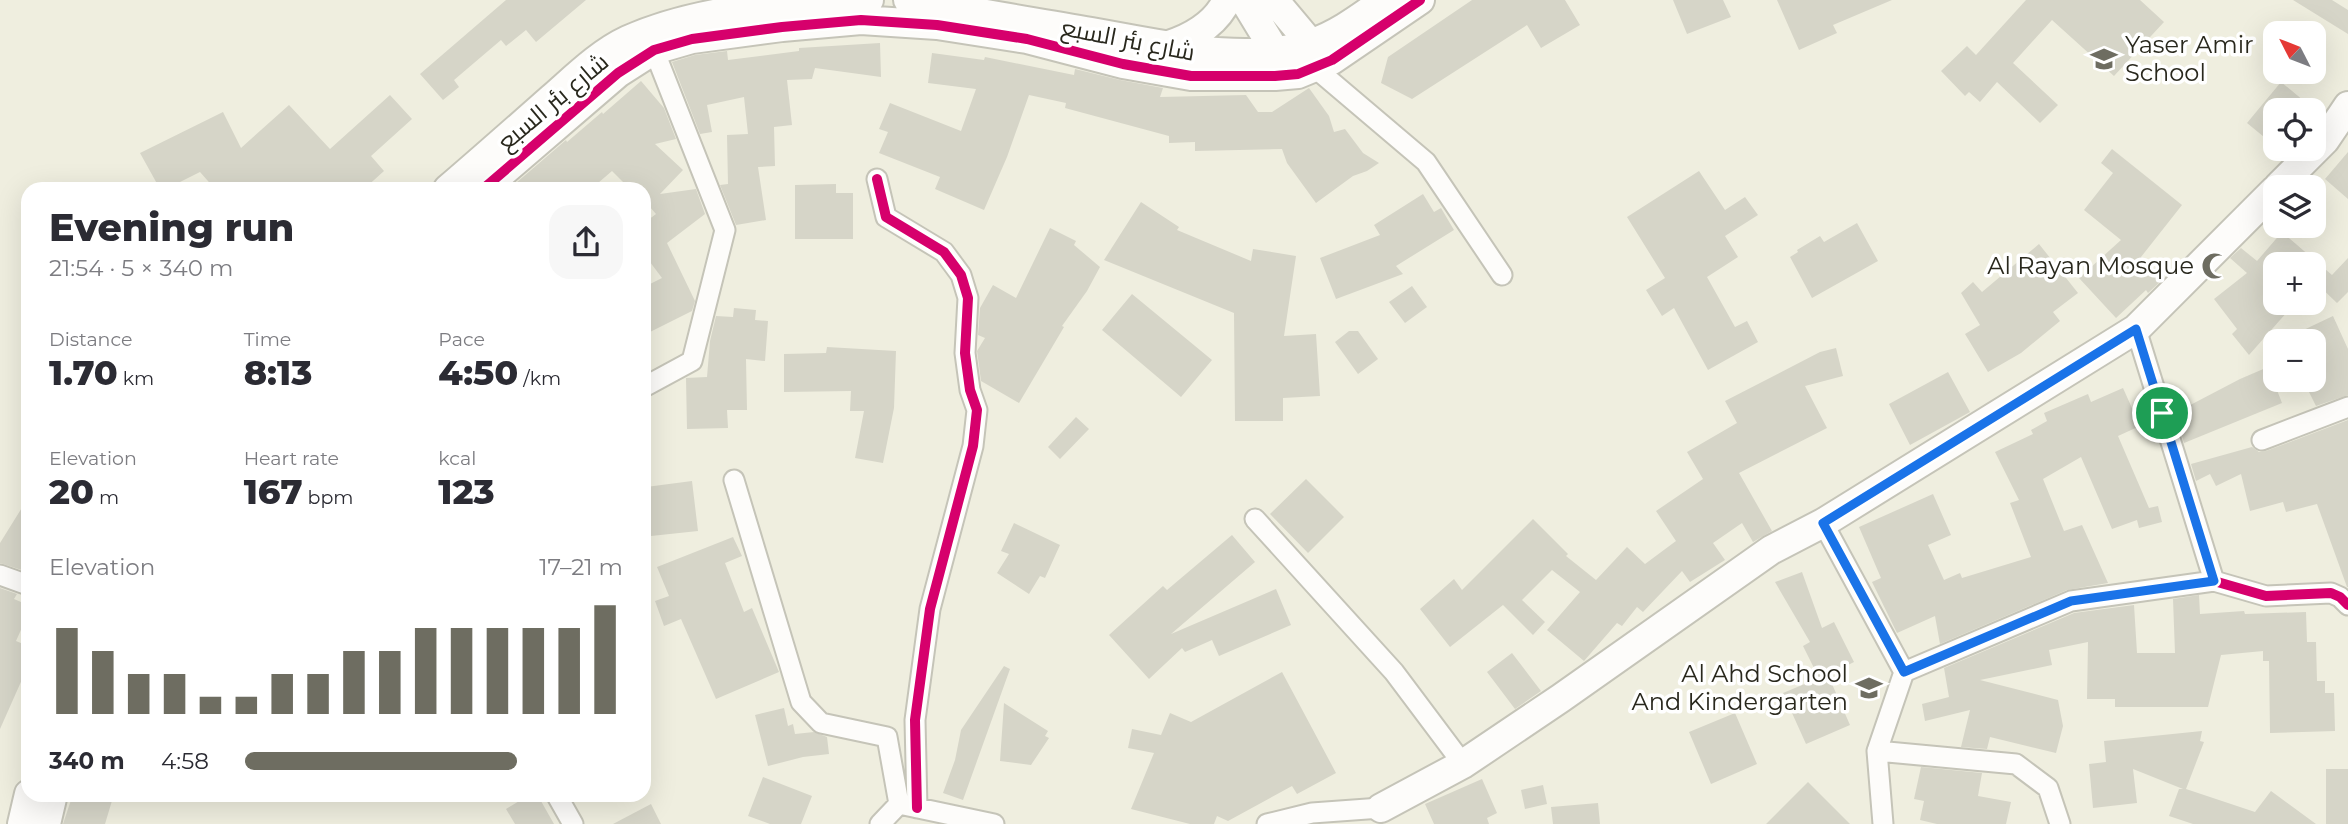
<!DOCTYPE html>
<html lang="en">
<head>
<meta charset="utf-8">
<style>
	:root { --surface:#fff; --page:#f7f7f7; --text:#2b2b33; --muted:#7c7c81; --accent:#6e6d61 }
	body { margin:0; font-family:Montserrat,Cairo,sans-serif; background:var(--page); color:var(--text); height:100vh; display:flex; flex-direction:column; font-size:26px; white-space:nowrap }
	* { box-sizing:border-box; margin:0 }
	p { font-size:23px; color:var(--muted) }
	.icon { flex:none; width:38px; height:38px; fill:none; stroke:currentColor; stroke-width:2; stroke-linecap:round; stroke-linejoin:round }
	.map { position:relative; flex:1; overflow:hidden }
	.sheet { position:absolute; left:21px; top:182px; width:630px; height:620px; display:flex; flex-direction:column; background:var(--surface); border-radius:21px; box-shadow:0 7px 28px #0002 }
	.sheet>* { flex:none }
	.needle { width:46px; rotate:312deg }
	.controls { position:absolute; left:2263px; top:21px; display:grid; gap:14px }
	.controls a { display:grid; place-items:center; width:63px; height:63px; border-radius:14px; background:var(--surface); box-shadow:0 7px 28px #0002; font-size:35px }
	.pin { position:absolute; display:grid; place-items:center; width:60px; height:60px; color:#fff; margin:-30px; border:4px solid #fff; border-radius:50%; box-shadow:0 2px 7px #0007 }
	.round { display:grid; place-items:center; flex:none; width:74px; height:74px; border-radius:21px; background:var(--page) }
	.headline { display:flex; align-items:center; justify-content:space-between; height:119px; padding:0 28px }
	h1 { font-size:38px; font-weight:800; line-height:52px }
	.stats { display:grid; grid-template-columns:repeat(3,1fr); gap:10px; height:119px; padding:7px 28px }
	.stats div { display:grid; align-content:center }
	.stats b { font-size:35px; font-weight:800 }
	.stats small { font-size:19px; font-weight:400 }
	.stats p { font-size:19px }
	.chart { height:196px; padding:14px 28px }
	.chart p { display:flex; justify-content:space-between }
	.chart svg { width:100%; height:126px; margin-top:7px; stroke:var(--accent); stroke-width:6 }
	ul { padding:0 28px; list-style:none; font-size:23px }
	li { display:grid; grid-template-columns:112px 84px 1fr; align-items:center; height:52px }
	li i { height:18px; border-radius:9px; background:var(--accent) }
	.map>svg:first-child { display:block }
	.building { fill:#d6d5c8 }
	.lines { fill:none; stroke-linecap:round; stroke-linejoin:round }
	.street-casing { stroke:#c5c4b8; stroke-width:23 }
	.secondary-casing { stroke:#c5c4b8; stroke-width:32 }
	.street { stroke:#fdfcfa; stroke-width:19 }
	.secondary { stroke:#fdfcfa; stroke-width:28 }
	.cycleway-casing { stroke:#fff; stroke-width:15 }
	.cycleway { stroke:#d6006c; stroke-width:10 }
	.route-casing { stroke:#fff; stroke-width:14 }
	.route { stroke:#1a73e8; stroke-width:9 }
	.labels { text-anchor:middle; stroke-width:7; stroke-linejoin:round; paint-order:stroke }
	.street-label { font-size:24px; fill:#29281d; stroke:#fff }
	.poi-label { font-size:24px; fill:#29281d; stroke:#fff; text-anchor:end }
</style>
</head>
<body>
<div class="map">
<svg width="2348" height="824" viewBox="0 0 2348 824">
	<rect width="100%" height="100%" fill="#efeedf"/>
	<!-- building -->
	<path class="building" d="M 506,0 L 586,0 L 536,42 L 526,30 L 506,46 L 501,40 L 454,80 L 459,87 L 443,100 L 420,74 Z
		M 1472,0 L 1565,0 L 1580,25 L 1541,48 L 1527,25 L 1412,99 L 1381,83 L 1388,57 Z
		M 1673,0 L 1723,0 L 1731,17 L 1687,34 Z
		M 1777,0 L 1892,0 L 1833,25 L 1837,33 L 1799,50 Z
		M 2026,0 L 2140,0 L 2164,22 L 2114,76 L 2052,20 L 2013,63 L 2058,105 L 2040,123 L 1997,82 L 1980,102 L 1969,92 L 1965,96 L 1941,71 L 1967,46 L 1976,55 Z
		M 2293,0 L 2332,0 L 2348,10 L 2348,34 Z
		M 880,43 L 881,77 L 815,68 L 812,79 L 787,80 L 792,125 L 774,127 L 775,166 L 758,167 L 766,220 L 736,225 L 720,185 L 728,184 L 727,135 L 748,134 L 744,97 L 707,105 L 712,132 L 700,134 L 672,62 L 695,55 L 727,51 L 728,60 L 799,51 L 799,48 Z
		M 932,53 L 984,60 L 985,57 L 1074,75 L 1075,69 L 1120,80 L 1163,88 L 1160,97 L 1246,95 L 1258,112 L 1272,112 L 1309,88 L 1329,116 L 1334,132 L 1345,129 L 1363,153 L 1379,163 L 1367,171 L 1353,176 L 1316,203 L 1287,163 L 1282,149 L 1195,151 L 1195,142 L 1169,143 L 1169,136 L 1065,108 L 1066,103 L 1029,95 L 1007,157 L 984,210 L 935,189 L 940,177 L 879,153 L 888,132 L 879,129 L 890,103 L 961,131 L 976,89 L 928,83 Z
		M 641,81 L 664,108 L 676,139 L 655,144 L 683,170 L 660,194 L 696,189 L 705,214 L 667,243 L 695,301 L 692,311 L 644,335 L 644,287 L 662,278 L 644,254 L 644,223 L 656,214 L 649,206 L 644,211 L 644,189 L 630,189 L 612,171 L 591,189 L 509,189 L 566,140 L 567,142 L 602,112 L 603,114 Z
		M 2281,82 L 2315,110 L 2275,110 L 2275,146 L 2247,123 Z
		M 390,95 L 412,119 L 371,156 L 384,171 L 364,189 L 215,189 L 200,172 L 166,189 L 160,189 L 140,153 L 223,112 L 241,148 L 289,105 L 330,149 Z
		M 2112,149 L 2182,205 L 2141,257 L 2162,280 L 2148,293 L 2146,290 L 2116,318 L 2079,278 L 2121,240 L 2084,210 L 2113,173 L 2101,163 Z
		M 2348,152 L 2348,199 L 2325,179 Z
		M 1699,171 L 1725,210 L 1745,197 L 1758,215 L 1725,236 L 1738,257 L 1707,277 L 1735,327 L 1747,321 L 1758,342 L 1708,370 L 1674,308 L 1662,316 L 1646,290 L 1665,278 L 1627,217 Z
		M 836,184 L 836,193 L 853,193 L 853,239 L 795,239 L 795,185 Z
		M 1423,194 L 1434,212 L 1441,208 L 1454,230 L 1396,266 L 1403,274 L 1336,299 L 1320,258 L 1380,235 L 1374,225 Z
		M 1141,202 L 1179,227 L 1177,230 L 1251,261 L 1253,249 L 1296,256 L 1284,336 L 1316,334 L 1320,396 L 1283,398 L 1283,421 L 1235,421 L 1234,313 L 1104,260 Z
		M 1857,223 L 1878,261 L 1812,298 L 1790,257 L 1798,252 L 1797,250 L 1820,236 L 1824,242 Z
		M 1050,228 L 1076,241 L 1074,245 L 1100,267 L 1087,291 L 1062,326 L 1064,327 L 1019,403 L 981,381 L 977,351 L 985,338 L 978,335 L 980,308 L 993,285 L 1016,298 Z
		M 2282,232 L 2332,275 L 2348,258 L 2348,292 L 2337,303 L 2314,281 L 2314,264 L 2275,264 L 2275,303 L 2295,303 L 2249,355 L 2232,334 L 2237,329 L 2214,299 L 2247,273 L 2230,258 L 2241,248 L 2257,261 Z
		M 2039,244 L 2078,293 L 2053,312 L 2060,321 L 2021,353 L 1988,372 L 1965,334 L 1980,325 L 1961,293 L 1973,282 L 1982,292 Z
		M 1412,286 L 1427,307 L 1405,323 L 1389,302 Z
		M 1132,294 L 1212,360 L 1181,397 L 1102,330 Z
		M 734,308 L 756,310 L 755,320 L 768,321 L 765,361 L 746,359 L 747,410 L 727,410 L 728,428 L 687,429 L 686,378 L 707,377 L 710,341 L 716,316 L 733,317 Z
		M 2333,316 L 2348,349 L 2348,395 L 2316,406 L 2304,382 L 2314,380 L 2314,341 L 2280,341 Z
		M 1349,331 L 1358,331 L 1378,359 L 1358,374 L 1335,342 Z
		M 827,347 L 896,351 L 894,408 L 883,463 L 855,458 L 864,411 L 850,411 L 851,391 L 784,392 L 784,354 L 826,353 Z
		M 1836,348 L 1843,376 L 1805,386 L 1827,428 L 1739,473 L 1772,531 L 1753,542 L 1742,523 L 1713,543 L 1725,560 L 1690,582 L 1682,571 L 1643,612 L 1637,607 L 1622,626 L 1617,623 L 1584,661 L 1547,630 L 1580,592 L 1552,570 L 1522,600 L 1545,622 L 1533,635 L 1503,605 L 1450,647 L 1420,609 L 1454,579 L 1462,590 L 1533,519 L 1568,554 L 1566,556 L 1596,580 L 1627,547 L 1645,564 L 1676,541 L 1656,511 L 1703,479 L 1687,452 L 1737,423 L 1725,401 L 1820,352 Z
		M 2268,367 L 2282,403 L 2184,443 L 2175,413 L 2240,379 Z
		M 1948,372 L 1970,412 L 1910,445 L 1889,404 Z
		M 2123,388 L 2140,426 L 2118,436 L 2149,508 L 2158,506 L 2162,522 L 2139,528 L 2137,520 L 2112,529 L 2081,457 L 2043,479 L 2064,531 L 2082,525 L 2108,583 L 2067,590 L 1940,644 L 1935,616 L 1897,633 L 1872,582 L 1881,578 L 1859,527 L 1933,494 L 1951,535 L 1928,545 L 1944,580 L 1960,573 L 1962,578 L 2031,557 L 2010,503 L 2019,500 L 1995,452 L 2033,434 L 2031,430 L 2047,421 L 2044,413 L 2088,394 L 2091,402 Z
		M 1076,417 L 1089,429 L 1060,459 L 1048,447 Z
		M 2348,420 L 2348,587 L 2347,587 L 2317,504 L 2286,512 L 2283,502 L 2250,511 L 2241,474 L 2216,486 L 2210,474 L 2196,481 L 2191,464 L 2252,447 L 2259,452 L 2266,451 Z
		M 1306,479 L 1344,517 L 1308,553 L 1270,514 Z
		M 692,481 L 698,531 L 651,536 L 646,487 Z
		M 28,498 L 28,572 L 0,563 L 0,543 Z
		M 1014,523 L 1060,545 L 1045,578 L 1040,576 L 1029,594 L 997,573 L 1009,554 L 1001,551 Z
		M 1232,535 L 1255,562 L 1171,634 L 1276,589 L 1291,625 L 1219,656 L 1212,640 L 1185,652 L 1182,648 L 1149,679 L 1109,635 L 1163,586 L 1167,590 Z
		M 733,537 L 742,556 L 725,563 L 744,612 L 752,608 L 779,672 L 716,699 L 681,619 L 664,626 L 655,601 L 669,596 L 657,567 Z
		M 1802,572 L 1822,628 L 1834,622 L 1854,662 L 1828,675 L 1850,725 L 1806,744 L 1783,693 L 1819,678 L 1803,646 L 1810,642 L 1775,582 Z
		M 0,588 L 17,594 L 14,599 L 28,605 L 28,614 L 16,641 L 28,646 L 28,666 L 0,729 Z
		M 2199,595 L 2200,614 L 2244,611 L 2245,614 L 2306,612 L 2307,642 L 2316,642 L 2317,681 L 2325,681 L 2325,693 L 2334,693 L 2335,731 L 2270,733 L 2269,661 L 2263,661 L 2263,651 L 2221,655 L 2208,707 L 2115,707 L 2115,699 L 2087,699 L 2088,642 L 2049,650 L 2052,665 L 1980,680 L 2058,700 L 2063,726 L 2056,753 L 1990,737 L 1987,749 L 1961,747 L 1970,710 L 1925,721 L 1922,704 L 1949,697 L 1944,668 L 2074,613 L 2134,605 L 2137,653 L 2175,653 L 2173,599 Z
		M 1512,653 L 1541,691 L 1515,709 L 1487,672 Z
		M 1004,666 L 1010,669 L 963,800 L 943,793 L 955,760 L 961,730 Z
		M 1282,672 L 1336,773 L 1297,794 L 1292,786 L 1228,821 L 1217,816 L 1214,824 L 1190,824 L 1131,809 L 1154,753 L 1128,748 L 1132,729 L 1161,735 L 1170,713 L 1191,722 Z
		M 1004,703 L 1048,731 L 1045,736 L 1049,738 L 1031,765 L 1000,761 Z
		M 784,708 L 788,726 L 793,724 L 795,734 L 814,732 L 827,737 L 829,754 L 803,757 L 768,766 L 755,715 Z
		M 1735,713 L 1757,764 L 1711,784 L 1689,732 Z
		M 2202,731 L 2200,741 L 2204,742 L 2186,789 L 2255,812 L 2271,791 L 2316,824 L 2193,824 L 2169,816 L 2179,789 L 2183,789 L 2133,769 L 2137,803 L 2093,808 L 2089,764 L 2106,762 L 2104,741 Z
		M 1921,767 L 1982,773 L 1978,796 L 2011,802 L 2006,824 L 1937,824 L 1920,820 L 1924,801 L 1914,799 Z
		M 2326,769 L 2348,769 L 2348,824 L 2326,824 Z
		M 763,777 L 812,796 L 801,824 L 770,824 L 748,816 Z
		M 1482,779 L 1497,813 L 1487,818 L 1489,824 L 1434,824 L 1425,804 Z
		M 1808,782 L 1850,824 L 1766,824 Z
		M 1543,785 L 1547,804 L 1525,809 L 1521,790 Z
		M 73,794 L 114,794 L 105,824 L 63,824 Z
		M 531,794 L 537,794 L 554,824 L 515,824 L 506,809 Z
		M 1598,803 L 1600,824 L 1553,824 L 1551,807 Z
		M 651,804 L 661,824 L 613,824 Z"/>
	<g class="lines">
		<!-- street casing -->
		<g class="street-casing">
			<path id="street" d="M 1314,67 L 1426,162 L 1502,275
				M 877,179 L 886,217 L 944,252 L 961,275 L 968,298 L 965,353 L 970,390 L 977,410 L 973,446 L 930,609 L 915,720 L 917,808
				M 2136,329 L 2214,581
				M 644,387 L 692,361 L 725,230 L 654,50
				M 2262,440 L 2348,407
				M 734,480 L 801,702 L 821,723 L 887,737 L 899,804
				M 1255,519 L 1394,672 L 1463,764
				M 1823,523 L 1904,672 L 1877,751 L 1883,824
				M 0,575 L 28,585
				M 1904,672 L 2071,601 L 2214,581 L 2266,596 L 2331,593 L 2340,597 L 2348,605
				M 1877,751 L 2016,764 L 2048,788 L 2060,824
				M 556,794 L 573,824
				M 880,824 L 899,804 L 994,824
				M 1267,824 L 1312,813 L 1381,808"/>
		</g>
		<!-- secondary casing -->
		<g class="secondary-casing">
			<path id="secondary" d="M 908,0 C 971,12 1034,22 1097,33 C 1162,44 1248,66 1312,43 C 1339,34 1362,16 1385,0
				M 1244,0 L 1275,51 L 1314,67 L 1311,44 L 1274,0
				M 1169,45 C 1193,37 1216,24 1227,0
				M 2278,187 L 2325,140 L 2348,106
				M 448,189 C 483,159 518,128 552,98 C 576,77 600,53 628,40 C 697,9 794,1 869,0
				M 483,189 L 618,73 L 654,50 L 692,39 L 782,27 L 861,20 L 937,25 L 1027,39 L 1123,64 L 1191,76 L 1275,76 L 1298,74 L 1332,60 L 1420,0
				M 1381,808 L 1463,764 L 1561,698 L 1771,550 L 1823,523 L 2136,329 L 2275,190
				M 22,824 L 29,794
				M 46,824 L 53,794"/>
		</g>
		<!-- street -->
		<use href="#street" class="street"/>
		<!-- secondary -->
		<use href="#secondary" class="secondary"/>
		<!-- cycleway casing -->
		<g class="cycleway-casing">
			<path id="cycleway" d="M 877,179 L 886,217 L 944,252 L 961,275 L 968,298 L 965,353 L 970,390 L 977,410 L 973,446 L 930,609 L 915,720 L 917,808
				M 483,189 L 618,73 L 654,50 L 692,39 L 782,27 L 861,20 L 937,25 L 1027,39 L 1123,64 L 1191,76 L 1275,76 L 1298,74 L 1332,60 L 1420,0
				M 1904,672 L 2071,601 L 2214,581 L 2266,596 L 2331,593 L 2340,597 L 2348,605"/>
		</g>
		<!-- cycleway -->
		<use href="#cycleway" class="cycleway"/>
	</g>
	<g class="lines">
		<!-- route casing -->
		<g class="route-casing">
			<path id="route" d="M 2136,329 L 2214,581 L 2071,601 L 1904,672 L 1823,523 Z"/>
		</g>
		<!-- route -->
		<use href="#route" class="route"/>
	</g>
	<!-- icons -->
	<defs>
		<g id="school-bare" transform="scale(2.1)"><path d="M0-5L7-2L0 1L-7-2ZM-4 1L0 2.5L4 1V4Q0 6-4 4Z" fill="#6e6d61" stroke="#fff" stroke-width="2.5" paint-order="stroke"/></g>
		<g id="mosque-bare" transform="scale(2.1)"><path d="M3.5-4.9A6 6 0 1 0 3.5 4.9A5 5 0 1 1 3.5-4.9Z" fill="#6e6d61" stroke="#fff" stroke-width="2.5" paint-order="stroke"/></g>
	</defs>
	<g fill-rule="evenodd">
		<use href="#school-bare" x="2104" y="59"/>
		<use href="#mosque-bare" x="2215" y="266"/>
		<use href="#school-bare" x="1869" y="688"/>
	</g>
	<g class="labels">
		<!-- street labels -->
		<g class="street-label">
			<text transform="translate(1128 40) rotate(11)" y="8">شارع بئر السبع</text>
			<text transform="translate(553 102) rotate(-40)" y="8">شارع بئر السبع</text>
		</g>
		<!-- poi labels -->
		<g class="poi-label">
			<text x="2125" y="53" text-anchor="start">Yaser Amir<tspan x="2125" dy="28">School</tspan></text>
			<text x="2194" y="274">Al Rayan Mosque</text>
			<text x="1848" y="682">Al Ahd School<tspan x="1848" dy="28">And Kindergarten</tspan></text>
		</g>
	</g>
</svg>
<div class="controls">
<a><svg class="needle" viewBox="-14 -14 28 28"><path d="M0-13l5 13h-10z" fill="#e53935"/><path d="M0 13l5-13h-10z" fill="#7c7c81"/></svg></a>
<a><svg class="icon" aria-label="locate" viewBox="0 0 24 24"><circle cx="12" cy="12" r="6"/><path d="M12 2v4M12 18v4M2 12h4M18 12h4"/></svg></a>
<a><svg class="icon" aria-label="layers" viewBox="0 0 24 24"><path d="M12 4l9 5-9 5-9-5zM3 14l9 5 9-5"/></svg></a>
<a>+</a>
<a>−</a>
</div>
<div class="pin" style="left:2162px;top:413px;background:#1e9e55"><svg class="icon" aria-label="arrive" viewBox="0 0 24 24"><path d="M6 21V4h12l-3 4 3 4H6"/></svg></div>
<section class="sheet">
<div class="headline"><div><h1>Evening run</h1><p>21:54 · 5 × 340 m</p></div><a class="round"><svg class="icon" aria-label="share" viewBox="0 0 24 24"><path d="M12 15V3M7 8l5-5 5 5M5 13v7h14v-7"/></svg></a></div>
<div class="stats">
<div><p>Distance</p><b>1.70<small> km</small></b></div>
<div><p>Time</p><b>8:13</b></div>
<div><p>Pace</p><b>4:50<small> /km</small></b></div>
</div>
<div class="stats">
<div><p>Elevation</p><b>20<small> m</small></b></div>
<div><p>Heart rate</p><b>167<small> bpm</small></b></div>
<div><p>kcal</p><b>123</b></div>
</div>
<div class="chart"><p><span>Elevation</span>17–21 m</p>
<svg viewBox="0 0 160 44" preserveAspectRatio="none"><path d="M5 44V14M15 44V22M25 44V30M35 44V30M45 44V38M55 44V38M65 44V30M75 44V30M85 44V22M95 44V22M105 44V14M115 44V14M125 44V14M135 44V14M145 44V14M155 44V6"/></svg>
</div>
<ul>
<li><b>340 m</b>4:58<i style="width:72%"></i></li>
</ul>
</section>
</div>
</body>
</html>
